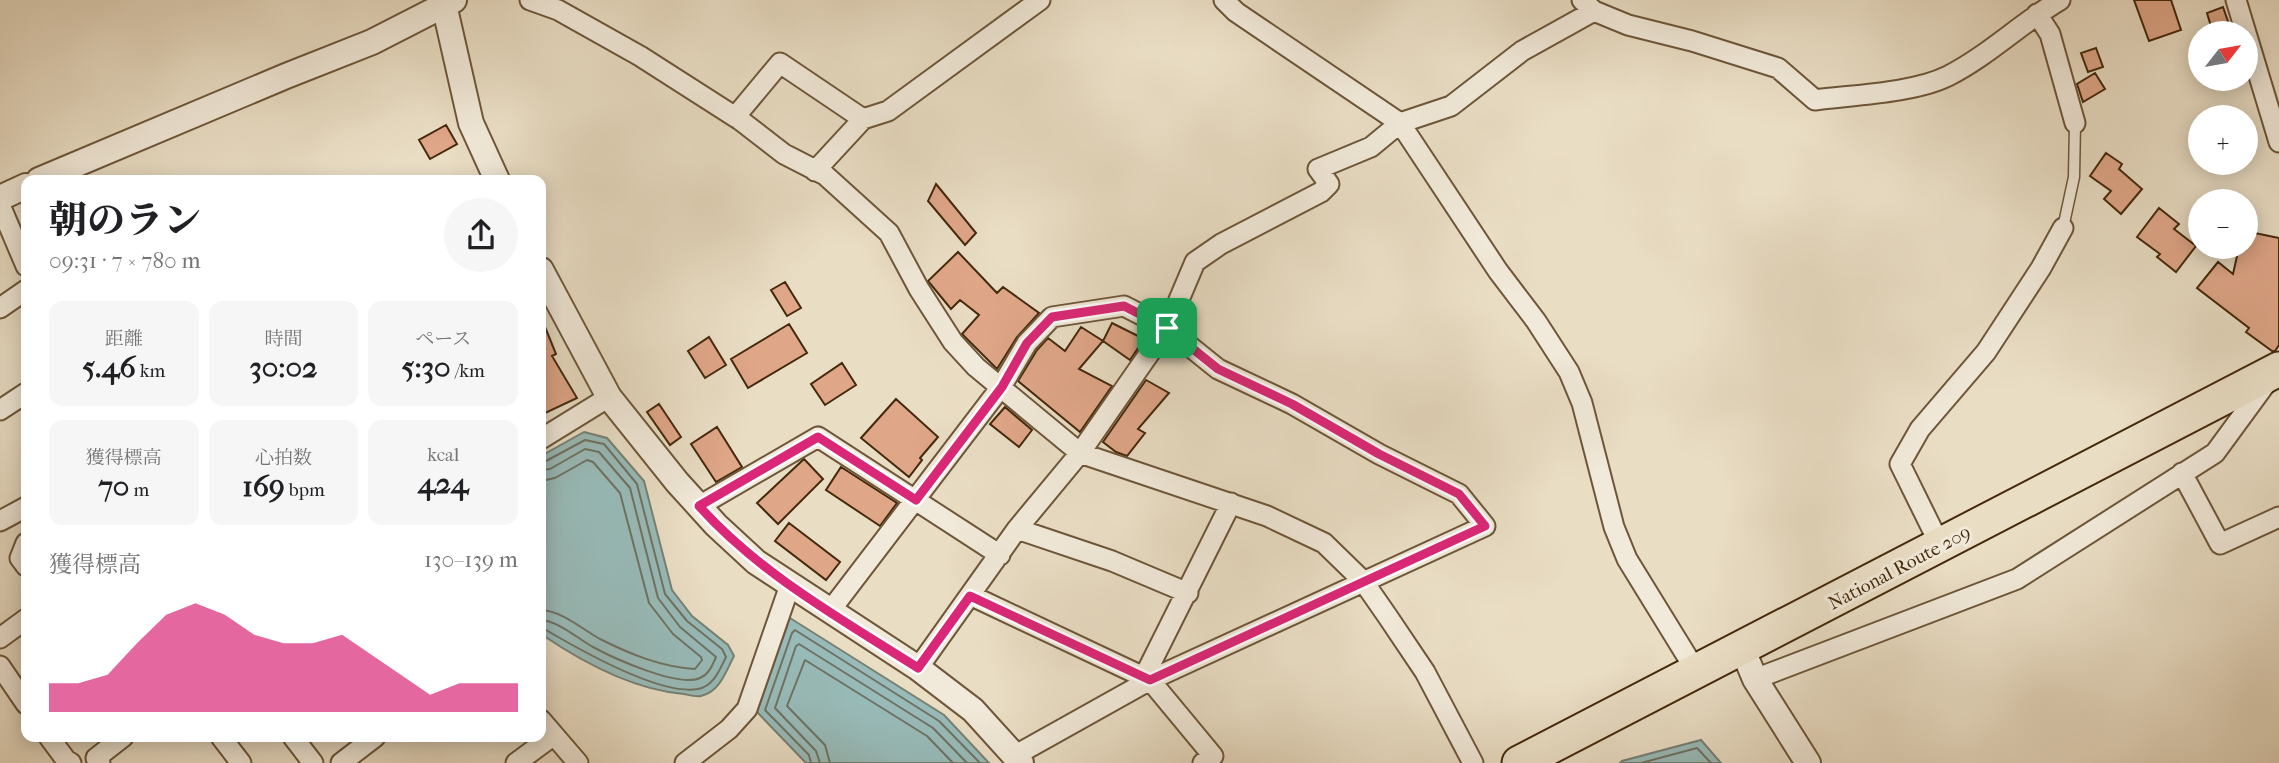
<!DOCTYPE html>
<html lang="ja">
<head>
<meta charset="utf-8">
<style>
	:root { --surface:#fff; --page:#f6f6f6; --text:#202124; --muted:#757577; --accent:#db2777 }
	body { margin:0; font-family:"IM FELL French Canon","Noto Serif JP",serif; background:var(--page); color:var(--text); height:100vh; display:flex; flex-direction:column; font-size:26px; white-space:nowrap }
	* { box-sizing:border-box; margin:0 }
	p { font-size:23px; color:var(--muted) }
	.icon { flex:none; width:38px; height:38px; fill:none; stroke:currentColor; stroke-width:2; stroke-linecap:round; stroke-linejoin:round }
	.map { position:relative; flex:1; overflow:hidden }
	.sheet { position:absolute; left:21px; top:175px; width:525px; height:567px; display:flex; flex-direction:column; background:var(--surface); border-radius:14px; box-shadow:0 4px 18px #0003 }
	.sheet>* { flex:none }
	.needle { width:46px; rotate:59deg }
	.tools { position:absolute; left:2188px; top:21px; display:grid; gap:14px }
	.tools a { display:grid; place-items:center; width:70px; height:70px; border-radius:50%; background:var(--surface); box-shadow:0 4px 18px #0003; font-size:35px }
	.pin { position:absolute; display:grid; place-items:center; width:60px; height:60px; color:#fff; margin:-30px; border-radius:14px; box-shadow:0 4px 10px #0006 }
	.round { display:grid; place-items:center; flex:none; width:74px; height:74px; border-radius:37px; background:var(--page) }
	.headline { display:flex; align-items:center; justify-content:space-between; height:119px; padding:0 28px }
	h1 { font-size:38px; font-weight:800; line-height:52px }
	.metrics { display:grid; grid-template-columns:repeat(3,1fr); gap:10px; height:119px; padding:7px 28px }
	.metrics div { display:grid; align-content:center; border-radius:14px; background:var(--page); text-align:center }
	.metrics b { font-size:30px; font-weight:800 }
	.metrics small { font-size:19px; font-weight:400 }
	.metrics p { font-size:19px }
	.chart { height:196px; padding:14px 28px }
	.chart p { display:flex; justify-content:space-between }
	.chart svg { width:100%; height:126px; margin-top:7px; fill:var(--accent); opacity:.7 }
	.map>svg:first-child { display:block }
	.water { fill:#98bbb9; stroke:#768173; stroke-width:2 }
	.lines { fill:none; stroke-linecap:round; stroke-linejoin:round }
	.shore { stroke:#6e7262; stroke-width:2 }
	.building { fill:#dfa688; stroke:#44290b; stroke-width:2 }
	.service-casing { stroke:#6d5639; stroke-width:13 }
	.minor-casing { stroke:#6d5639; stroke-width:23 }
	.tertiary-casing { stroke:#6d5639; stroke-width:28 }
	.trunk-casing { stroke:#44290b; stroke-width:37 }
	.service { stroke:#f1e9d9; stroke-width:10 }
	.minor { stroke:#f1e9d9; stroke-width:19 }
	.tertiary { stroke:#f1e9d9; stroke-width:24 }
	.trunk { stroke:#e9ddc4; stroke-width:33 }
	.route-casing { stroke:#fff; stroke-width:14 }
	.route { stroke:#db2777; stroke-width:9 }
	.labels { text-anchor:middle; stroke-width:6; stroke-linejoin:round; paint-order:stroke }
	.street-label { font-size:19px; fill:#44290b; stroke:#f1e9d9 }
</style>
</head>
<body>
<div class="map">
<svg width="2279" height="763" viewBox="0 0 2279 763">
	<rect width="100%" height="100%" fill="#e9ddc4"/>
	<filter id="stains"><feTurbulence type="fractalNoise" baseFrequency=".00286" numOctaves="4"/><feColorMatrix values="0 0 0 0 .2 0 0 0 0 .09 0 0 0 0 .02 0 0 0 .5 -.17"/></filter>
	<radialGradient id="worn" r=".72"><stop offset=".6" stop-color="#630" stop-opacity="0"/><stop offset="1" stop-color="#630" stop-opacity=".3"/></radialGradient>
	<!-- water -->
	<path class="water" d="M 584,432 L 607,438 L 644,481 L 672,590 L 692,616 L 728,645 L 734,656 C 726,671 720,692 701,696 C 696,697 689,695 684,694 C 634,690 582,662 541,634 L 541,456 Z
		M 790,618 L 944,715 L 989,763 L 806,763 L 757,712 Z
		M 1701,740 L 1721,763 L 1620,763 L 1622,761 Z"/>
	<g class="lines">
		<!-- shore -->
		<path class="shore" d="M 541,461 L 546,461 L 585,440 L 604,444 L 637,484 L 665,594 L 687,621 L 722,649 L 726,657 C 720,669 714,686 698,689 C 660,696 580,650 546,630 L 541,629
			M 541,470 L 550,469 L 585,449 L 599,452 L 630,488 L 658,598 L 680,627 L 716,657 C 712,666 709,674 700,678 C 679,688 613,658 593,647 C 578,639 559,621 541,620
			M 541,481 L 555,478 L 587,460 L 593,462 L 620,493 L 649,603 L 673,634 L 701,657 L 702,660 L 695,669 C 661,667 630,654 600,639 C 582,629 562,611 541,610
			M 811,763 L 809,755 L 765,710 L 792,633 L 795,630 L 939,721 L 980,763
			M 820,763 L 816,751 L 775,708 L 796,646 L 799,644 L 933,728 L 967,763
			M 830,763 L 825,745 L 787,706 L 805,660 L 927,736 L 953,763
			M 1641,763 L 1697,748 L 1711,763"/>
	</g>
	<!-- building -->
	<path class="building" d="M 2134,0 L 2171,0 L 2181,30 L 2149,41 Z
		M 2223,7 L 2232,33 L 2213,33 L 2207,13 Z
		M 2096,48 L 2103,67 L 2088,72 L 2081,53 Z
		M 2095,73 L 2105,89 L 2083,102 L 2077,84 Z
		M 446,125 L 457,144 L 430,159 L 419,140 Z
		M 2106,153 L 2122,164 L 2119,169 L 2142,189 L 2121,214 L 2104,199 L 2111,191 L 2090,176 Z
		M 936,184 L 976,233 L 965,245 L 928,201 Z
		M 2159,208 L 2179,224 L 2174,229 L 2196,246 L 2176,272 L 2157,257 L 2160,254 L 2137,237 Z
		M 2245,231 L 2279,238 L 2279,345 L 2275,351 L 2272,351 L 2246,332 L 2249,328 L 2197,288 L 2218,262 L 2233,274 L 2239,247 L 2245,247 Z
		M 958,252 L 997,293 L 1003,287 L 1039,313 L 1017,337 L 997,369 L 962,334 L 979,315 L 960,300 L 951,309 L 928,281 Z
		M 785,282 L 801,308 L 787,316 L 771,290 Z
		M 541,317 L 556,354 L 552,356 L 577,398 L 541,415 Z
		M 1112,323 L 1144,339 L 1130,360 L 1103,341 Z
		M 789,324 L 807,353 L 748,388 L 731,359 Z
		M 1081,327 L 1103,341 L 1079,369 L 1112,386 L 1080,432 L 1018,381 L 1037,350 L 1048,338 L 1065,351 Z
		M 709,337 L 726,365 L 705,378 L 688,351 Z
		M 842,363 L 856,385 L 825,405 L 811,384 Z
		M 1146,380 L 1169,393 L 1138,429 L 1145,433 L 1127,456 L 1116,452 L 1103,442 Z
		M 896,399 L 938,437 L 920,458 L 922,460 L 909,477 L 861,438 Z
		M 659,404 L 681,437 L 670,445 L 647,412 Z
		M 1005,407 L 1032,430 L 1019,447 L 990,424 Z
		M 717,427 L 742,467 L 716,482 L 691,444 Z
		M 804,459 L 823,479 L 778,524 L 757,503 Z
		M 841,467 L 897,503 L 880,526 L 826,490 Z
		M 789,523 L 840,562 L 826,580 L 775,541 Z"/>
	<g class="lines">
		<!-- service casing -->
		<g class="service-casing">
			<path id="service" d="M 2063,228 L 2074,177 L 2075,123"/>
		</g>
		<!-- minor casing -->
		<g class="minor-casing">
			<path id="minor" d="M 530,0 L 558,10 L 640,56 L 740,120 L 784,154 L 825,175 L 889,233 L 919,289 L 953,342 L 976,367 L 1080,453 L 1267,516 L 1324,543 L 1363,581 L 1388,617 L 1425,672 L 1473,763
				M 1224,0 L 1236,12 L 1400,123 L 1498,271 L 1536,321 L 1569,372 L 1582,403 L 1614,527 L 1627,559 L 1696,671
				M 1582,0 L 1594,11 L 1628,25 L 1692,41 L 1778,68 L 1815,100 C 1853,95 1914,93 1948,76 C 1989,55 2021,23 2060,0
				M 2236,0 L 2279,142
				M 2037,14 L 2050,34 L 2075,123
				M 735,117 L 780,63 L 863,119
				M 815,171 L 863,119 L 888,111 L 1040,0
				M 0,205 L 26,266
				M 0,308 L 26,290
				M 0,410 L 26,393
				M 541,439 L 609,397
				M 2182,473 L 2220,544 L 2279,517
				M 699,506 L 818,437 L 1000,555
				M 0,521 L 26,507
				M 1017,529 L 1112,561 L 1188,593
				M 26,543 L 20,558 L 26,566
				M 1940,545 L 1900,464 L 1920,429 L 1986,352 L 2041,268 L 2063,228
				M 970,595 L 1150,680 L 1213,756 L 1203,763
				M 830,611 L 1001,387 L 1027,343 L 1052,317 L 1124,306 L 1167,328 L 1218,369 L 1292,404 L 1379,454 L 1459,494 L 1485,526 L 1150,680 L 1014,756
				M 0,638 L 26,619
				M 0,666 L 26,704
				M 918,668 L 1017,529 L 1080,453 L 1167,328 L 1195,262 L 1221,244 L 1321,192 L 1329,184 L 1318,169 L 1371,147 L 1400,123 L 1451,106 L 1522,51 L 1594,11
				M 1144,677 L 1231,503
				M 1755,679 L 2017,579 L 2215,453 L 2267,382
				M 541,720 L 578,763
				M 49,737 L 66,760 L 71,763
				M 221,737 L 241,763
				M 293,737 L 313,763
				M 100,763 L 96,758 L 123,737
				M 341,763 L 375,737
				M 516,763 L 554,735
				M 685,763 L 729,729 L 747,709 L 790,585"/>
		</g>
		<!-- tertiary casing -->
		<g class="tertiary-casing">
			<path id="tertiary" d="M 443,0 L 471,123 L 497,180
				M 39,180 L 286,76 L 372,42 L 454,0
				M 0,198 L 26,186
				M 541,270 L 609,397 L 677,482 L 716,525 L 756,562 L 918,668 L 973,710 L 1021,763
				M 1742,648 L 1755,679 L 1808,763"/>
		</g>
		<!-- trunk casing -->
		<g class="trunk-casing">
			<path id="trunk" d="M 1519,763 L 2279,369"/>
		</g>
		<!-- service -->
		<use href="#service" class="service"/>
		<!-- minor -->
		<use href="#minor" class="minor"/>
		<!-- tertiary -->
		<use href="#tertiary" class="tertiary"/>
		<!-- trunk -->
		<use href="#trunk" class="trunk"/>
	</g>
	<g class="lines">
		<!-- route casing -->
		<g class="route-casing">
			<path id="route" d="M 1124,306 L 1167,328 L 1218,369 L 1292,404 L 1379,454 L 1459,494 L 1485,526 L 1150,680 L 970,596 L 918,668 C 841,619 760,574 699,506 L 818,437 L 916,500 L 1002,387 L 1027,343 L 1052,317 Z"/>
		</g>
		<!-- route -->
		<use href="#route" class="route"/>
	</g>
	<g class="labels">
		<!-- street labels -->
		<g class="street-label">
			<text transform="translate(1899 567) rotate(-28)" y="7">National Route 209</text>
		</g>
	</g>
	<rect width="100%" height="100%" filter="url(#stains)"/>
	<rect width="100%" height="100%" fill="url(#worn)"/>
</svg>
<div class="tools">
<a><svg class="needle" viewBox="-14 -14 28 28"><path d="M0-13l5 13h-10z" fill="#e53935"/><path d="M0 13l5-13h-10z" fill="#757577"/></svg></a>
<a>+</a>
<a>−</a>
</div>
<div class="pin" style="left:1167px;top:328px;background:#1e9e55"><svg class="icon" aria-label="arrive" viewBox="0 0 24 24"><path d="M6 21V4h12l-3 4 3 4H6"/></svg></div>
<section class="sheet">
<div class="headline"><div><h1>朝のラン</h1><p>09:31 · 7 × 780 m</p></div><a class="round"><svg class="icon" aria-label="share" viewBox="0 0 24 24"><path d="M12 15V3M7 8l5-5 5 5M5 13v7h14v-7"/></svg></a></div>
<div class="metrics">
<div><p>距離</p><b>5.46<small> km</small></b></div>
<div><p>時間</p><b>30:02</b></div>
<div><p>ペース</p><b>5:30<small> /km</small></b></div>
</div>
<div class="metrics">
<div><p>獲得標高</p><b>70<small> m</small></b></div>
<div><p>心拍数</p><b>169<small> bpm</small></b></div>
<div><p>kcal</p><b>424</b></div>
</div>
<div class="chart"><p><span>獲得標高</span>130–139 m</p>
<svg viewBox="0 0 160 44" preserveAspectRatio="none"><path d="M0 44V34L10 34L20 31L30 20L40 10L50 6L60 10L70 17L80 20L90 20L100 17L110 24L120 31L130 38L140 34L150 34L160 34V44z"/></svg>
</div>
</section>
</div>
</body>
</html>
